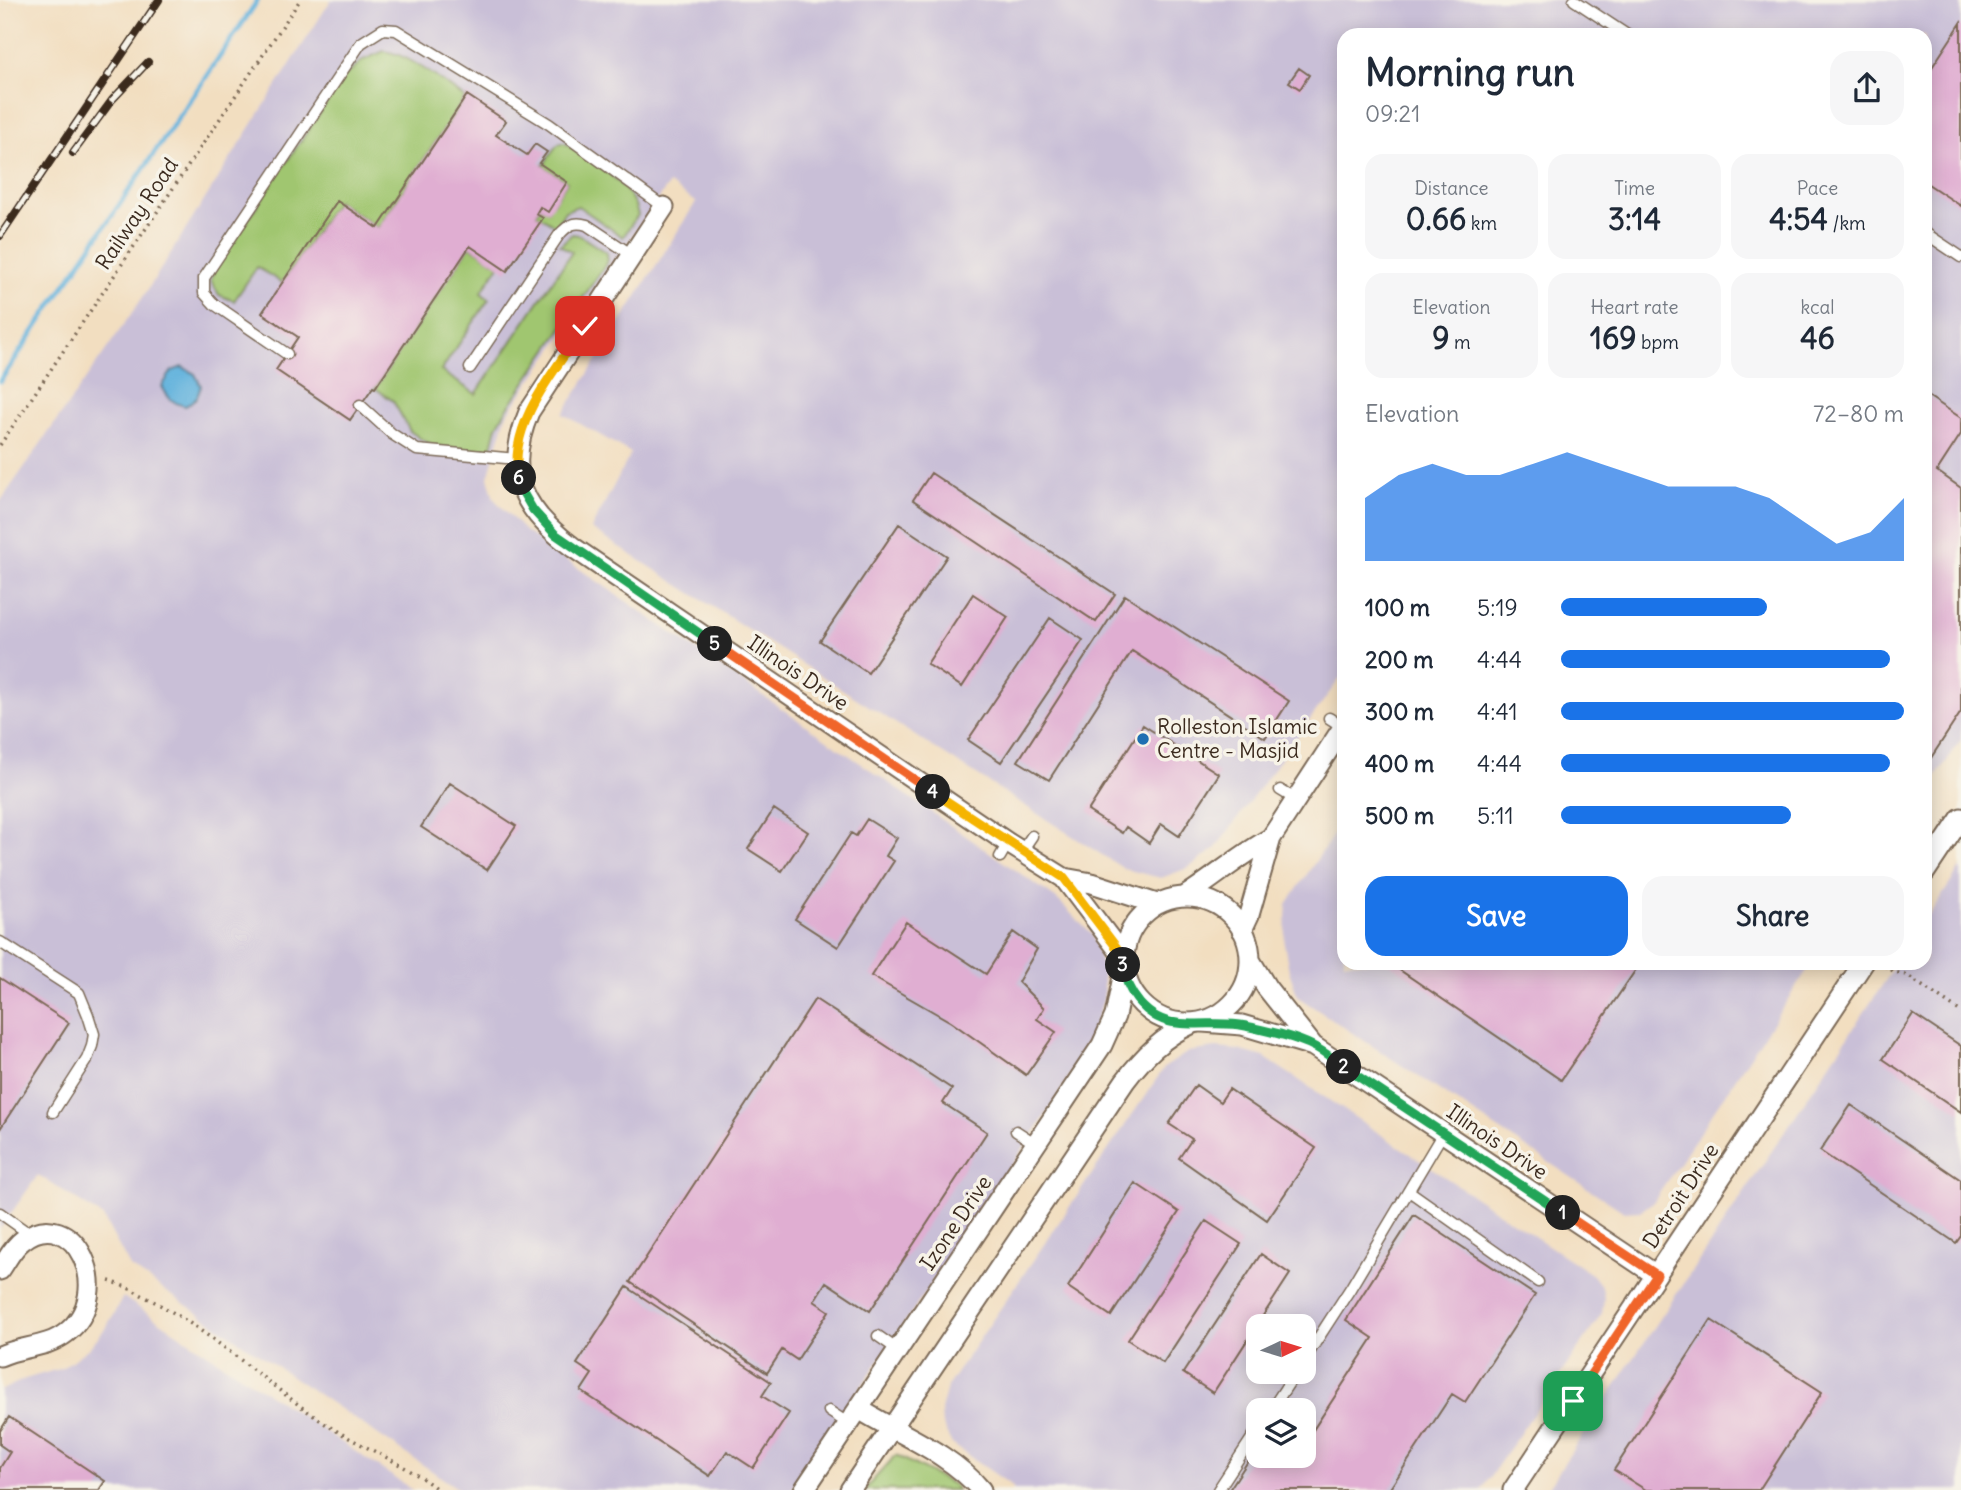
<!DOCTYPE html>
<html lang="en">
<head>
<meta charset="utf-8">
<style>
	:root { --surface:#fff; --page:#f6f6f7; --text:#1f2937; --muted:#747a83; --accent:#1a73e8 }
	body { margin:0; font-family:Delius,sans-serif; background:var(--page); color:var(--text); height:100vh; display:flex; flex-direction:column; font-size:26px; white-space:nowrap }
	* { box-sizing:border-box; margin:0 }
	p { font-size:23px; color:var(--muted) }
	.icon { flex:none; width:38px; height:38px; fill:none; stroke:currentColor; stroke-width:2; stroke-linecap:round; stroke-linejoin:round }
	.map { position:relative; flex:1; overflow:hidden }
	.panel { position:absolute; left:1337px; top:28px; width:595px; height:942px; display:flex; flex-direction:column; background:var(--surface); border-radius:21px; box-shadow:0 4px 18px #0003 }
	.panel>* { flex:none }
	.needle { width:46px; rotate:86deg }
	.controls { position:absolute; left:1246px; top:1314px; display:grid; gap:14px }
	.controls a { display:grid; place-items:center; width:70px; height:70px; border-radius:14px; background:var(--surface); box-shadow:0 4px 18px #0003; font-size:35px }
	.pin { position:absolute; display:grid; place-items:center; width:60px; height:60px; color:#fff; margin:-30px; border-radius:14px; box-shadow:0 4px 10px #0006 }
	.km { position:absolute; width:35px; height:35px; margin:-18px; border-radius:50%; background:#222; color:#fff; font-size:19px; line-height:35px; text-align:center }
	.round { display:grid; place-items:center; flex:none; width:74px; height:74px; border-radius:21px; background:var(--page) }
	.headline { display:flex; align-items:center; justify-content:space-between; height:119px; padding:0 28px }
	h1 { font-size:38px; font-weight:700; line-height:52px }
	.stats { display:grid; grid-template-columns:repeat(3,1fr); gap:10px; height:119px; padding:7px 28px }
	.stats div { display:grid; align-content:center; border-radius:18px; background:var(--page); text-align:center }
	.stats b { font-size:30px; font-weight:700 }
	.stats small { font-size:19px; font-weight:400 }
	.stats p { font-size:19px }
	.chart { height:196px; padding:14px 28px }
	.chart p { display:flex; justify-content:space-between }
	.chart svg { width:100%; height:126px; margin-top:7px; fill:var(--accent); opacity:.7 }
	.action { display:flex; gap:14px; margin-top:auto; padding:14px 28px }
	.action a { flex:1; height:80px; border-radius:21px; background:var(--accent); color:#fff; font-size:28px; font-weight:700; line-height:80px; text-align:center }
	.action a+a { background:var(--page); color:var(--text) }
	ul { padding:0 28px; list-style:none; font-size:23px }
	li { display:grid; grid-template-columns:112px 84px 1fr; align-items:center; height:52px }
	li i { height:18px; border-radius:9px; background:var(--accent) }
	.map>svg:first-child { display:block }
	.industrial { fill:#c9bfd7; fill-rule:evenodd }
	.green { fill:#a0c670; stroke:#6e7847; stroke-width:2 }
	.water { fill:#62b2dd; stroke:#4e6e7e; stroke-width:2 }
	.lines { fill:none; stroke-linecap:round; stroke-linejoin:round }
	.stream { stroke:#62b2dd; stroke-width:5 }
	.building { fill:#e0aed2 }
	.service-casing { stroke:#7b6957; stroke-width:13 }
	.minor-casing { stroke:#7b6957; stroke-width:23 }
	.path { stroke:#7b6957; stroke-width:3.5; stroke-dasharray:2 5; stroke-linecap:butt }
	.service { stroke:#fff; stroke-width:10 }
	.minor { stroke:#fff; stroke-width:19 }
	.rail-casing { stroke:#3b2a1e; stroke-width:8 }
	.rail { stroke:#f7f3e8; stroke-width:5; stroke-dasharray:16; stroke-linecap:butt }
	.split-1-casing { stroke:#fff; stroke-width:14 }
	.split-2-casing { stroke:#fff; stroke-width:14 }
	.split-3-casing { stroke:#fff; stroke-width:14 }
	.split-4-casing { stroke:#fff; stroke-width:14 }
	.split-5-casing { stroke:#fff; stroke-width:14 }
	.split-6-casing { stroke:#fff; stroke-width:14 }
	.split-7-casing { stroke:#fff; stroke-width:14 }
	.split-1 { stroke:#f0652b; stroke-width:9 }
	.split-2 { stroke:#22a559; stroke-width:9 }
	.split-3 { stroke:#22a559; stroke-width:9 }
	.split-4 { stroke:#f5b400; stroke-width:9 }
	.split-5 { stroke:#f0652b; stroke-width:9 }
	.split-6 { stroke:#22a559; stroke-width:9 }
	.split-7 { stroke:#f5b400; stroke-width:9 }
	.poi-dot { fill:#1f6fb2; stroke:#f7f3e8; stroke-width:2.5 }
	.labels { text-anchor:middle; stroke-width:7; stroke-linejoin:round; paint-order:stroke }
	.street-label { font-size:21px; fill:#3b2a1e; stroke:#f7f3e8 }
	.poi-label { font-size:21px; fill:#3b2a1e; stroke:#f7f3e8; text-anchor:start }
</style>
</head>
<body>
<div class="map">
<svg width="1961" height="1490" viewBox="0 0 1961 1490">
	<rect width="100%" height="100%" fill="#f7f3e8"/>
	<filter id="ink" filterUnits="userSpaceOnUse"><feTurbulence type="fractalNoise" baseFrequency=".0143" numOctaves="2"/><feDisplacementMap in="SourceGraphic" scale="14" xChannelSelector="R" yChannelSelector="G"/><feConvolveMatrix kernelMatrix="1 2 1 2 8 2 1 2 1" color-interpolation-filters="sRGB"/></filter>
	<filter id="wash" filterUnits="userSpaceOnUse"><feTurbulence type="fractalNoise" baseFrequency=".00686" numOctaves="4" result="noise"/><feDisplacementMap in="SourceGraphic" scale="28" xChannelSelector="R" yChannelSelector="G"/><feGaussianBlur stdDeviation="1.57" result="paint"/><feColorMatrix in="noise" values="0 0 0 0 0 0 0 0 0 0 0 0 0 0 0 0 0 1.4 0 .05"/><feComposite in="paint" operator="in"/></filter>
	<g filter="url(#wash)">
		<rect width="100%" height="100%" fill="#f2dec0"/>
		<!-- industrial -->
		<path class="industrial" d="M 331,0 L 1961,0 L 1961,740 L 1925,793 L 1925,35 L 1344,35 L 1344,673 L 1215,849 L 1188,868 L 1161,878 L 1124,869 L 591,529 L 631,453 L 563,414 L 696,202 L 669,184 L 506,416 L 488,477 L 494,499 L 526,532 L 1057,899 L 1092,935 L 1102,966 L 1104,997 L 1093,1032 L 1056,1100 L 791,1490 L 460,1490 L 130,1267 L 103,1217 L 38,1175 L 0,1229 L 0,502 L 143,297 Z
			M 1344,819 L 1344,962 L 1812,963 L 1654,1201 L 1641,1211 L 1624,1212 L 1298,997 L 1289,971 L 1284,943 L 1287,904 Z
			M 1961,867 L 1961,1490 L 1546,1490 L 1897,963 L 1925,962 L 1925,921 Z
			M 1216,1048 L 1238,1050 L 1264,1057 L 1593,1275 L 1602,1287 L 1604,1298 L 1602,1314 L 1481,1490 L 1014,1490 L 1012,1486 L 952,1444 L 942,1425 L 941,1410 L 947,1387 L 1164,1068 L 1188,1052 ZM 1258,1326 L 1304,1326 L 1304,1372 L 1258,1372 ZM 1258,1410 L 1304,1410 L 1304,1456 L 1258,1456 Z
			M 123,1297 L 413,1490 L 0,1490 L 0,1391 L 25,1379 L 62,1368 L 89,1348 L 107,1326 Z"/>
		<!-- green -->
		<path class="green" d="M 384,51 C 410,54 443,83 465,98 L 378,228 L 337,201 L 282,283 L 257,267 L 234,301 L 219,295 L 211,281 L 214,269 L 345,76 L 363,60 Z
			M 561,143 L 565,143 C 590,161 632,182 638,215 L 623,237 L 578,206 L 565,211 L 556,226 L 536,214 L 540,207 L 548,211 L 567,182 L 543,166 L 556,146 Z
			M 572,234 L 579,235 L 607,253 L 608,261 L 505,412 L 497,426 L 491,451 L 449,448 L 434,446 L 421,439 L 410,431 L 393,401 L 375,388 L 470,246 L 499,265 L 481,293 L 489,299 L 441,371 L 476,394 L 572,252 L 560,245 Z
			M 896,1455 L 954,1485 L 957,1490 L 864,1490 Z"/>
		<!-- water -->
		<path class="water" d="M 182,367 L 195,374 L 201,386 L 197,397 L 186,406 C 173,404 167,397 162,386 L 172,371 Z"/>
		<g class="lines">
			<!-- stream -->
			<path class="stream" d="M 0,381 L 258,0"/>
		</g>
		<g id="blocks">
			<!-- building -->
			<path class="building" d="M 1961,23 L 1961,206 L 1925,182 L 1925,78 Z
				M 1299,68 L 1309,75 L 1300,89 L 1289,82 Z
				M 467,95 L 506,121 L 496,135 L 527,155 L 535,144 L 547,152 L 539,163 L 567,182 L 548,212 L 540,207 L 536,214 L 543,218 L 507,271 L 470,246 L 375,388 L 373,387 L 350,420 L 276,370 L 298,337 L 262,313 L 337,201 L 378,228 Z
				M 1925,394 L 1961,418 L 1961,434 L 1937,471 L 1961,488 L 1961,712 L 1925,767 Z
				M 931,473 L 1115,594 L 1096,622 L 913,500 Z
				M 899,524 L 947,556 L 868,673 L 820,641 Z
				M 973,594 L 1008,617 L 962,687 L 927,664 Z
				M 1125,595 L 1289,701 L 1265,738 L 1132,651 L 1049,780 L 1018,761 Z
				M 1050,618 L 1083,640 L 1001,762 L 968,740 Z
				M 1143,725 L 1219,774 L 1179,836 L 1161,824 L 1149,843 L 1126,827 L 1122,833 L 1088,811 Z
				M 450,783 L 516,826 L 487,870 L 421,827 Z
				M 774,809 L 808,832 L 782,871 L 748,849 Z
				M 867,819 L 897,838 L 886,856 L 894,861 L 838,947 L 795,919 L 851,833 L 856,836 Z
				M 906,922 L 986,974 L 1013,932 L 1037,949 L 1018,982 L 1044,1008 L 1037,1019 L 1056,1032 L 1026,1075 L 951,1022 L 871,976 Z
				M 1388,962 L 1641,962 L 1561,1080 Z
				M 0,978 L 69,1023 L 0,1129 Z
				M 815,999 L 952,1089 L 943,1103 L 987,1132 L 870,1311 L 826,1282 L 814,1301 L 829,1311 L 797,1360 L 782,1350 L 767,1373 L 630,1282 Z
				M 1913,1014 L 1961,1046 L 1961,1112 L 1883,1059 Z
				M 1196,1085 L 1220,1102 L 1229,1089 L 1316,1148 L 1267,1220 L 1179,1158 L 1192,1139 L 1169,1124 Z
				M 1851,1105 L 1961,1180 L 1961,1236 L 1956,1243 L 1820,1151 Z
				M 1135,1183 L 1179,1212 L 1111,1316 L 1068,1287 Z
				M 1414,1215 L 1535,1295 L 1465,1402 L 1452,1394 L 1389,1490 L 1229,1490 L 1258,1446 L 1258,1456 L 1304,1456 L 1304,1428 L 1311,1433 L 1373,1338 L 1346,1320 Z
				M 1206,1221 L 1241,1244 L 1163,1363 L 1128,1340 Z
				M 1261,1254 L 1290,1274 L 1213,1393 L 1183,1373 Z
				M 627,1287 L 771,1382 L 762,1396 L 789,1413 L 753,1468 L 727,1451 L 710,1476 L 581,1391 L 592,1374 L 577,1364 Z
				M 1711,1320 L 1822,1392 L 1759,1490 L 1646,1490 L 1614,1470 Z
				M 9,1417 L 105,1481 L 99,1490 L 0,1490 L 0,1468 L 10,1452 L 0,1445 L 0,1431 Z"/>
		</g>
	</g>
	<g filter="url(#ink)">
		<use href="#blocks" fill-opacity="0" stroke="#7b6957" stroke-width="2"/>
		<g class="lines">
			<!-- service casing -->
			<g class="service-casing">
				<path id="service" d="M 1574,0 L 1627,35
					M 1925,233 L 1961,257
					M 287,354 L 214,304 L 204,293 L 204,278 L 361,43 L 383,29 L 396,30 L 549,124 L 664,207
					M 470,368 L 559,235 C 568,225 574,221 587,225 L 632,255
					M 360,405 L 392,434 L 417,450 L 517,459
					M 1329,718 L 1343,727
					M 1280,790 L 1295,799
					M 1021,852 L 1032,836
					M 1000,857 L 1008,843
					M 0,942 L 79,993 L 88,1015 L 94,1034 L 92,1046 L 87,1059 L 53,1112
					M 1016,1131 L 1036,1144
					M 1409,1191 L 1538,1282
					M 0,1213 L 31,1235
					M 878,1336 L 898,1350
					M 1304,1360 L 1350,1289 L 1443,1133
					M 1271,1410 L 1296,1372
					M 829,1411 L 849,1424
					M 1218,1490 L 1258,1429"/>
			</g>
			<!-- minor casing -->
			<g class="minor-casing">
				<path id="minor" d="M 664,207 L 529,412 C 503,473 523,511 574,548 L 1008,843 L 1064,878 L 1092,883 L 1157,904
					M 1925,872 L 1961,818
					M 1064,878 L 1123,956
					M1124 960a63 63 0 1 1 126 0a63 63 0 1 1-126 0Z
					M 1184,897 C 1214,878 1240,855 1271,838
					M 1242,930 L 1249,915 L 1271,838 L 1344,726
					M 1250,960 L 1267,988 L 1313,1046
					M 1203,1022 L 1242,1025 L 1313,1046 L 1656,1275
					M 0,1270 C 7,1260 13,1247 23,1240 C 73,1201 118,1293 66,1333 C 47,1348 21,1346 0,1356
					M 859,1409 C 900,1435 949,1452 981,1490
					M 804,1490 L 1102,1045 L 1115,1016 L 1124,972
					M 850,1490 L 1125,1081 C 1144,1056 1163,1037 1191,1024
					M 1513,1490 L 1864,962"/>
			</g>
			<!-- path -->
			<path class="path" d="M 0,445 L 300,0
				M 1885,966 L 1895,972 L 1906,975 L 1961,1012
				M 109,1281 C 124,1285 138,1293 153,1301 C 216,1335 268,1385 327,1425 C 363,1448 405,1463 438,1490"/>
			<!-- service -->
			<use href="#service" class="service"/>
			<!-- minor -->
			<use href="#minor" class="minor"/>
			<!-- rail casing -->
			<g class="rail-casing">
				<path id="rail" d="M 73,153 L 112,100 L 148,62
					M 0,236 L 159,0"/>
			</g>
			<!-- rail -->
			<use href="#rail" class="rail"/>
		</g>
	</g>
	<g class="lines" filter="url(#ink)">
		<!-- split-1 casing -->
		<g class="split-1-casing">
			<path id="split-1" d="M 1563,1213 L 1657,1275 L 1573,1401"/>
		</g>
		<!-- split-2 casing -->
		<g class="split-2-casing">
			<path id="split-2" d="M 1344,1067 L 1563,1213"/>
		</g>
		<!-- split-3 casing -->
		<g class="split-3-casing">
			<path id="split-3" d="M 1123,965 C 1126,993 1147,1020 1177,1023 C 1200,1026 1223,1021 1246,1026 C 1267,1031 1293,1036 1313,1046 C 1324,1051 1334,1060 1344,1067"/>
		</g>
		<!-- split-4 casing -->
		<g class="split-4-casing">
			<path id="split-4" d="M 933,792 L 1064,878 L 1123,956 L 1123,965"/>
		</g>
		<!-- split-5 casing -->
		<g class="split-5-casing">
			<path id="split-5" d="M 715,644 L 933,792"/>
		</g>
		<!-- split-6 casing -->
		<g class="split-6-casing">
			<path id="split-6" d="M 519,478 L 522,491 L 533,510 L 555,534 L 715,644"/>
		</g>
		<!-- split-7 casing -->
		<g class="split-7-casing">
			<path id="split-7" d="M 519,478 C 506,425 558,367 585,326"/>
		</g>
		<!-- split-1 -->
		<use href="#split-1" class="split-1"/>
		<!-- split-2 -->
		<use href="#split-2" class="split-2"/>
		<!-- split-3 -->
		<use href="#split-3" class="split-3"/>
		<!-- split-4 -->
		<use href="#split-4" class="split-4"/>
		<!-- split-5 -->
		<use href="#split-5" class="split-5"/>
		<!-- split-6 -->
		<use href="#split-6" class="split-6"/>
		<!-- split-7 -->
		<use href="#split-7" class="split-7"/>
	</g>
	<!-- markers -->
	<circle class="poi-dot" cx="1143" cy="739" r="7"/>
	<g class="labels">
		<!-- street labels -->
		<g class="street-label">
			<text transform="translate(137 214) rotate(-56)" y="7">Railway Road</text>
			<text transform="translate(798 673) rotate(34)" y="7">Illinois Drive</text>
			<text transform="translate(1497 1142) rotate(34)" y="7">Illinois Drive</text>
			<text transform="translate(1681 1196) rotate(-57)" y="7">Detroit Drive</text>
			<text transform="translate(956 1223) rotate(-56)" y="7">Izone Drive</text>
		</g>
		<!-- poi labels -->
		<g class="poi-label">
			<text x="1157" y="734">Rolleston Islamic<tspan x="1157" dy="24">Centre - Masjid</tspan></text>
		</g>
	</g>
</svg>
<div class="controls">
<a><svg class="needle" viewBox="-14 -14 28 28"><path d="M0-13l5 13h-10z" fill="#e53935"/><path d="M0 13l5-13h-10z" fill="#747a83"/></svg></a>
<a><svg class="icon" aria-label="layers" viewBox="0 0 24 24"><path d="M12 4l9 5-9 5-9-5zM3 14l9 5 9-5"/></svg></a>
</div>
<div class="pin" style="left:1573px;top:1401px;background:#1e9e55"><svg class="icon" aria-label="arrive" viewBox="0 0 24 24"><path d="M6 21V4h12l-3 4 3 4H6"/></svg></div>
<div class="pin" style="left:585px;top:326px;background:#d93025"><svg class="icon" aria-label="check" viewBox="0 0 24 24"><path d="M5 12l5 5 9-10"/></svg></div>
<b class="km" style="left:1563px;top:1213px">1</b>
<b class="km" style="left:1344px;top:1067px">2</b>
<b class="km" style="left:1123px;top:965px">3</b>
<b class="km" style="left:933px;top:792px">4</b>
<b class="km" style="left:715px;top:644px">5</b>
<b class="km" style="left:519px;top:478px">6</b>
<section class="panel">
<div class="headline"><div><h1>Morning run</h1><p>09:21</p></div><a class="round"><svg class="icon" aria-label="share" viewBox="0 0 24 24"><path d="M12 15V3M7 8l5-5 5 5M5 13v7h14v-7"/></svg></a></div>
<div class="stats">
<div><p>Distance</p><b>0.66<small> km</small></b></div>
<div><p>Time</p><b>3:14</b></div>
<div><p>Pace</p><b>4:54<small> /km</small></b></div>
</div>
<div class="stats">
<div><p>Elevation</p><b>9<small> m</small></b></div>
<div><p>Heart rate</p><b>169<small> bpm</small></b></div>
<div><p>kcal</p><b>46</b></div>
</div>
<div class="chart"><p><span>Elevation</span>72–80 m</p>
<svg viewBox="0 0 160 44" preserveAspectRatio="none"><path d="M0 44V22L10 14L20 10L30 14L40 14L50 10L60 6L70 10L80 14L90 18L100 18L110 18L120 22L130 30L140 38L150 34L160 22V44z"/></svg>
</div>
<ul>
<li><b>100 m</b>5:19<i style="width:60%"></i></li>
<li><b>200 m</b>4:44<i style="width:96%"></i></li>
<li><b>300 m</b>4:41<i style="width:100%"></i></li>
<li><b>400 m</b>4:44<i style="width:96%"></i></li>
<li><b>500 m</b>5:11<i style="width:67%"></i></li>
</ul>
<div class="action"><a>Save</a><a>Share</a></div>
</section>
</div>
</body>
</html>
